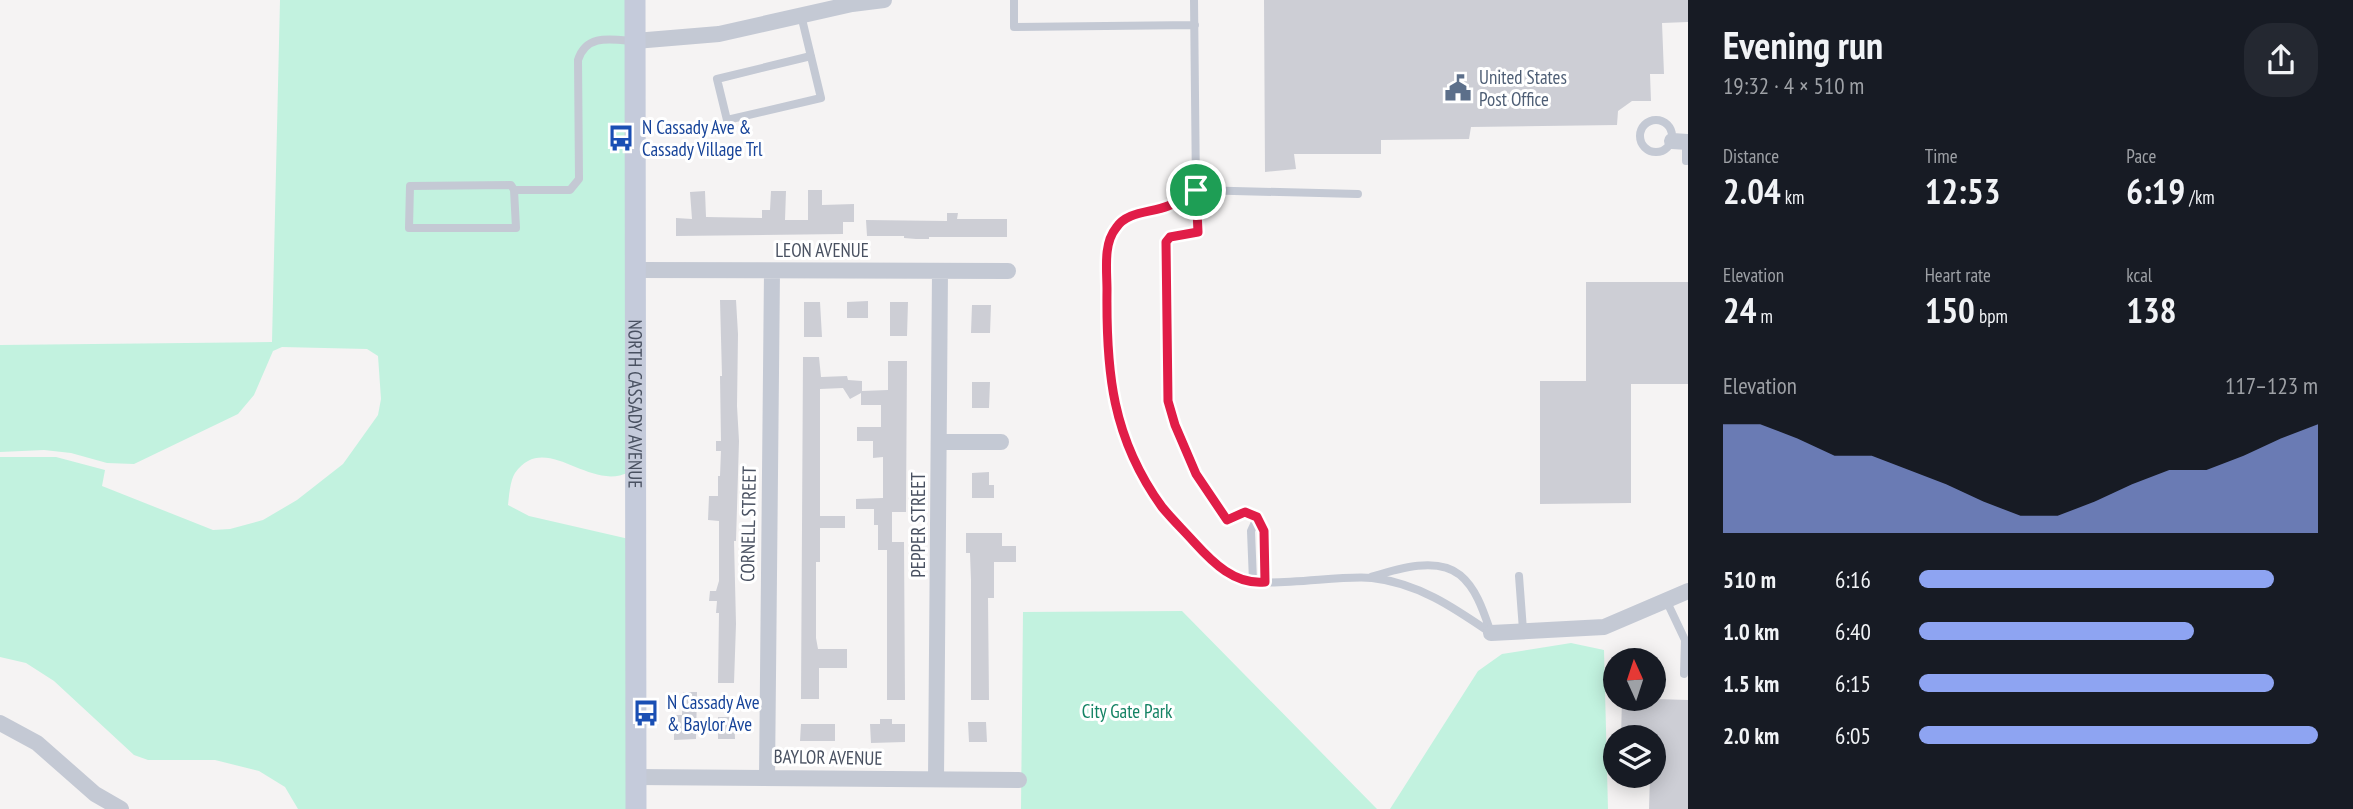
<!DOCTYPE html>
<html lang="en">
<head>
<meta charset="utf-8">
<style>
	:root { --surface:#171b24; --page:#242831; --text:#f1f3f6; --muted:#9ea1a6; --accent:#8ea4f2 }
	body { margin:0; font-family:"PT Sans Narrow",sans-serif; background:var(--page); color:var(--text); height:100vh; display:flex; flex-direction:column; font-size:26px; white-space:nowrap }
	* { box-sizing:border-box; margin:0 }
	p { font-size:23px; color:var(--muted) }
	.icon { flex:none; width:38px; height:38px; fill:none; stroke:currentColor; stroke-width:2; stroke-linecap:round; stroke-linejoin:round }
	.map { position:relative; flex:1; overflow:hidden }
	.side { display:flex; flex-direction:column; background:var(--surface); width:665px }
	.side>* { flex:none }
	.needle { width:46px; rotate:357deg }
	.tools { position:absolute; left:1603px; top:648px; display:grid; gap:14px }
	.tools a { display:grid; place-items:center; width:63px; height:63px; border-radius:50%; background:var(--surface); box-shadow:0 4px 18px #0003; font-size:35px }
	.pin { position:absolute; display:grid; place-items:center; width:60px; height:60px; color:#fff; margin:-30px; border:4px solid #fff; border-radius:50%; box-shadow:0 2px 7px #0007 }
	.round { display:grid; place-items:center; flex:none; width:74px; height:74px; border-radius:28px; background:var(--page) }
	.headline { display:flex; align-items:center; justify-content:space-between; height:119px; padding:0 35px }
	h1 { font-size:38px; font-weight:700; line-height:52px }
	.stats { display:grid; grid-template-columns:repeat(3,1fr); gap:10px; height:119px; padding:7px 35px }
	.stats div { display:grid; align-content:center }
	.stats b { font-size:35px; font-weight:700 }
	.stats small { font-size:19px; font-weight:400 }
	.stats p { font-size:19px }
	.chart { height:196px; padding:14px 35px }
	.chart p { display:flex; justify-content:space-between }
	.chart svg { width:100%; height:126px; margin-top:7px; fill:var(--accent); opacity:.7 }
	ul { padding:0 35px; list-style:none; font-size:23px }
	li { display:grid; grid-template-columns:112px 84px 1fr; align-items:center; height:52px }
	li i { height:18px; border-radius:9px; background:var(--accent) }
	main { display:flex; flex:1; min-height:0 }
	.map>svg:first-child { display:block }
	.green { fill:#c2f2df }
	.building { fill:#cdced5 }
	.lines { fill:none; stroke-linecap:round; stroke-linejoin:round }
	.lane { stroke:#c4c9d4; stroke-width:8 }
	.street { stroke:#c4c9d4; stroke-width:16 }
	.secondary { stroke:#c5cbdb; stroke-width:21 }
	.route-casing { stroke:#fff; stroke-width:14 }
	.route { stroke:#e11d48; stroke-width:9 }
	.labels { text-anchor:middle; stroke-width:6; stroke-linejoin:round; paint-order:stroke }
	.service-label { font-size:19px; fill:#4e5e75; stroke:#fff; text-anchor:start }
	.transit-label { font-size:19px; fill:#164399; stroke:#fff; text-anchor:start }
	.street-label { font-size:19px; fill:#495161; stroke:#fff }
	.park-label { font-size:19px; fill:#148364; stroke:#fff }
</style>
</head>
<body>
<main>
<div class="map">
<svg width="1688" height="809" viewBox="0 0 1688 809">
	<rect width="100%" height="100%" fill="#f5f3f3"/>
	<!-- green -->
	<path class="green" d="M 280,0 L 627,0 L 629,472 C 589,493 546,430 515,473 C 510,481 509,496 508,505 L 529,516 L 629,539 L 631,809 L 298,809 L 285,787 L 259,771 L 215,760 L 148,760 L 134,755 L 54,681 L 26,663 L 0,657 L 0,457 L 56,457 L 105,470 L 102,486 L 213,530 L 230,529 L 263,520 L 297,500 L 343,464 L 378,415 L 381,399 L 378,356 L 367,349 L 282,347 L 273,351 L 254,395 L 238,414 L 134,464 L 107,463 L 71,453 L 44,450 L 0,452 L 0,345 L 272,342 Z
		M 1182,611 L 1377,809 L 1021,809 L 1023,612 Z
		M 1571,643 L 1604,650 L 1608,809 L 1390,809 L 1478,671 L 1502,654 Z"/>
	<!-- building -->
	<path class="building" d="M 1264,0 L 1688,0 L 1688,22 L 1662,23 L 1664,74 L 1650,74 L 1651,101 L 1632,101 L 1618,111 L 1617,125 L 1471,127 L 1469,139 L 1381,140 L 1381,154 L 1294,154 L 1296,169 L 1265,172 Z
		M 808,190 L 822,190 L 822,205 L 854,204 L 854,222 L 843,222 L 843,234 L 676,236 L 676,218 L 692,219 L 690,192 L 705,191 L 706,217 L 762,218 L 762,210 L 770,210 L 771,191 L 786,191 L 785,220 L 808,220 Z
		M 947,213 L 958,213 L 957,219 L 1007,219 L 1007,237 L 929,237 L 929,239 L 916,239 L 904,238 L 904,236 L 867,236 L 866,220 L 947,221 Z
		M 1586,282 L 1688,282 L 1688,384 L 1631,384 L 1631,503 L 1540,504 L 1540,381 L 1586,381 Z
		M 720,300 L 736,300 L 738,334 L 737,406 L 739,441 L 736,541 L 734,541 L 736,624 L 734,683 L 718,683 L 719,613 L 716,613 L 717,601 L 709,601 L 710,591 L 716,591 L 719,581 L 719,521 L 708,520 L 709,496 L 718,496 L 718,476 L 720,476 L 721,451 L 716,451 L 716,441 L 721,441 L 720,376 L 722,376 Z
		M 868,301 L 868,318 L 847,318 L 847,302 Z
		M 804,302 L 820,302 L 822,337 L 804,337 Z
		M 890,302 L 908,302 L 907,336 L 890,336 Z
		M 972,305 L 991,305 L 990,333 L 971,333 Z
		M 803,357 L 819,357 L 821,377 L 847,376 L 848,380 L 862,381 L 862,391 L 888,390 L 888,361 L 907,361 L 906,512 L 892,512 L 892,542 L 904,542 L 905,700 L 887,700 L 887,550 L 878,550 L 878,525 L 874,525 L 874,509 L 856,509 L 856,499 L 883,498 L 883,457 L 873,458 L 873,441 L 857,441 L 857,427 L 881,427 L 881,405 L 861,405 L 861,393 L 850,399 L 843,388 L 820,389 L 820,516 L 845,516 L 845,528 L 820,528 L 820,562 L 816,562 L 816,638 L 818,649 L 847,649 L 847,668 L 819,668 L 819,699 L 801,699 Z
		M 972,382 L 990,382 L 989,408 L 972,408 Z
		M 989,472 L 989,485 L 994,485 L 994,498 L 972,498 L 972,473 Z
		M 966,533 L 1002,533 L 1002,546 L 1016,546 L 1016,562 L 994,562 L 994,598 L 988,598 L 989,700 L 971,700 L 971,580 L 970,553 L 966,553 Z
		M 683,692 L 697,692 L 696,739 L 674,740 L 674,715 L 682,715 Z
		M 1622,698 L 1688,700 L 1688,809 L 1649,809 L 1650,775 L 1654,775 L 1654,737 L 1621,737 Z
		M 718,717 L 734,717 L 735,739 L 718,739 Z
		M 880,719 L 892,719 L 892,724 L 905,724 L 905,742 L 871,743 L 870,724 L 880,724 Z
		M 968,722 L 986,722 L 987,742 L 969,742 Z
		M 801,724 L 835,724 L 835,741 L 800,741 Z"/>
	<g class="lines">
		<!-- lane -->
		<path class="lane" d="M 1014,0 L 1014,27 L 1195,25
			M 1194,0 L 1196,190 C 1187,195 1178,202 1168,206 C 1151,213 1127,211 1115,228 C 1103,245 1107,274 1107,295 C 1106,391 1117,457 1184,531 C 1197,546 1212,564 1229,575 C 1256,592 1337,574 1372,578 C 1418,583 1453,607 1491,633
			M 801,15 L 821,98 L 727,120 L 717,79 L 811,56
			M1640 136a16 16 0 1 1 32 0a16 16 0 1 1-32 0Z
			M 1686,142 L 1686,161
			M 514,190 L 511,185 L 410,186 L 409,228 L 516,228 L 514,190 L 570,190 L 579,179 L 578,60 C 586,34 610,39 633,41
			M 1519,576 L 1523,630
			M 1371,577 C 1397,569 1437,556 1460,575 C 1477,589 1484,613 1491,633
			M 1253,581 L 1251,531 L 1257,518
			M 1265,582 L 1264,531 L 1257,518 L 1245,512 L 1227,520 L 1196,474 L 1175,425 L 1168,401 L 1166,242 L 1169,237 L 1198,232 L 1196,190 L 1358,194
			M 1667,602 L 1685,640 L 1684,674"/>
		<!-- street -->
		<path class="street" d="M 635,41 L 719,34 L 852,4 L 884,0
			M 1672,141 L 1688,142
			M 636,270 L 1008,271
			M 939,442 L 1001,442
			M 1491,633 L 1604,627 L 1688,591
			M 0,723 L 37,743 L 95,794 L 121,809
			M 636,777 L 1019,780
			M 767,777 L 772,271
			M 936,779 L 940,271"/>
		<!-- secondary -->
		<path class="secondary" id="s1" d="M 635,0 L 636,809"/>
	</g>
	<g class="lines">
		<!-- route casing -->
		<g class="route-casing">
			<path id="route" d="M 1196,190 L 1198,232 L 1170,237 L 1166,242 L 1168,401 L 1175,425 L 1196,474 L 1227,520 L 1245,512 L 1257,517 L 1264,531 L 1265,582 C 1235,585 1213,563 1194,542 C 1184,531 1172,519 1162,507 C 1112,438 1106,372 1107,290 C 1107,270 1103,244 1116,228 C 1127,211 1151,213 1168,206 C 1178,202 1187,195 1196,190 Z"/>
		</g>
		<!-- route -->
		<use href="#route" class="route"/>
	</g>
	<!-- icons -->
	<defs>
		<g id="civic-bare" transform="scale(2.1)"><path d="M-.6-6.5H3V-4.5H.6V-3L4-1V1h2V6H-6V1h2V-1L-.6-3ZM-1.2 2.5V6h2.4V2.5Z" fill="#5c6f8a" stroke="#fff" stroke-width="2.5" paint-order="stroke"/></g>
		<g id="bus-bare" transform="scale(2.1)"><path d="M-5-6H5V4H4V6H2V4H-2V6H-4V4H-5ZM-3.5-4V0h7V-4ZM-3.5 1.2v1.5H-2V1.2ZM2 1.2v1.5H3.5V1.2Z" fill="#1a4fb4" stroke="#fff" stroke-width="2.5" paint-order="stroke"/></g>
	</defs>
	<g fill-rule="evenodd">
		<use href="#civic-bare" x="1458" y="88"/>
		<use href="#bus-bare" x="621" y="138"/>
		<use href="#bus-bare" x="646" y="713"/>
	</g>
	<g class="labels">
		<!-- service labels -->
		<g class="service-label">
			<text x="1479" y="84">United States<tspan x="1479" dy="22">Post Office</tspan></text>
		</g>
		<!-- transit labels -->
		<g class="transit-label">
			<text x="642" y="134">N Cassady Ave &amp;<tspan x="642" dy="22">Cassady Village Trl</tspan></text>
			<text x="667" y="709">N Cassady Ave<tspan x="667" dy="22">&amp; Baylor Ave</tspan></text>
		</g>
		<!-- street labels -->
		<g class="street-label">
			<text x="822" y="257">LEON AVENUE</text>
			<text dy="7" stroke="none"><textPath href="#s1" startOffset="404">NORTH CASSADY AVENUE</textPath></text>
			<text transform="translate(748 524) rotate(-89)" y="7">CORNELL STREET</text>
			<text transform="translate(918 525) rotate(-90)" y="7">PEPPER STREET</text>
			<text transform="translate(828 757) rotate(1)" y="7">BAYLOR AVENUE</text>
		</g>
		<!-- park labels -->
		<g class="park-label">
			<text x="1127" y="718">City Gate Park</text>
		</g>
	</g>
</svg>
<div class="tools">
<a><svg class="needle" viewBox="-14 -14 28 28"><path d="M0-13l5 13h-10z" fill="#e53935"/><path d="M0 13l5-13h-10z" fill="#9ea1a6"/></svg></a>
<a><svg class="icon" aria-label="layers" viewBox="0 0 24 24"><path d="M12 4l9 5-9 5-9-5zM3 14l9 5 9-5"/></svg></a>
</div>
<div class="pin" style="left:1196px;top:190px;background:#1e9e55"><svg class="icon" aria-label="arrive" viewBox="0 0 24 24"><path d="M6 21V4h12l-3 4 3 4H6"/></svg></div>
</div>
<section class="side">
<div class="headline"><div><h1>Evening run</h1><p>19:32 · 4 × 510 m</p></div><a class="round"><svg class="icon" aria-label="share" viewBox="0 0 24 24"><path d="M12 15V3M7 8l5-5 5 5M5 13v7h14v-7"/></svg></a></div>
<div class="stats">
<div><p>Distance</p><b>2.04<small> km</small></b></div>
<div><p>Time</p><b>12:53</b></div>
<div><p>Pace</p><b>6:19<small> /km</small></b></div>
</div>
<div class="stats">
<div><p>Elevation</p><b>24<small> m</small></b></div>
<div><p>Heart rate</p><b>150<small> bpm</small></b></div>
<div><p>kcal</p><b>138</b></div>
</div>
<div class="chart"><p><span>Elevation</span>117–123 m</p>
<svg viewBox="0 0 160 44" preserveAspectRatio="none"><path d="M0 44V6L10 6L20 11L30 17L40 17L50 22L60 27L70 33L80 38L90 38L100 33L110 27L120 22L130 22L140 17L150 11L160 6V44z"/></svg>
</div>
<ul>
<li><b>510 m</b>6:16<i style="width:89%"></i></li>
<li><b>1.0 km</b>6:40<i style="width:69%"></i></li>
<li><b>1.5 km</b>6:15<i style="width:89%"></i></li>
<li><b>2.0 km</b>6:05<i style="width:100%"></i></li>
</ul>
</section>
</main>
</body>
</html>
